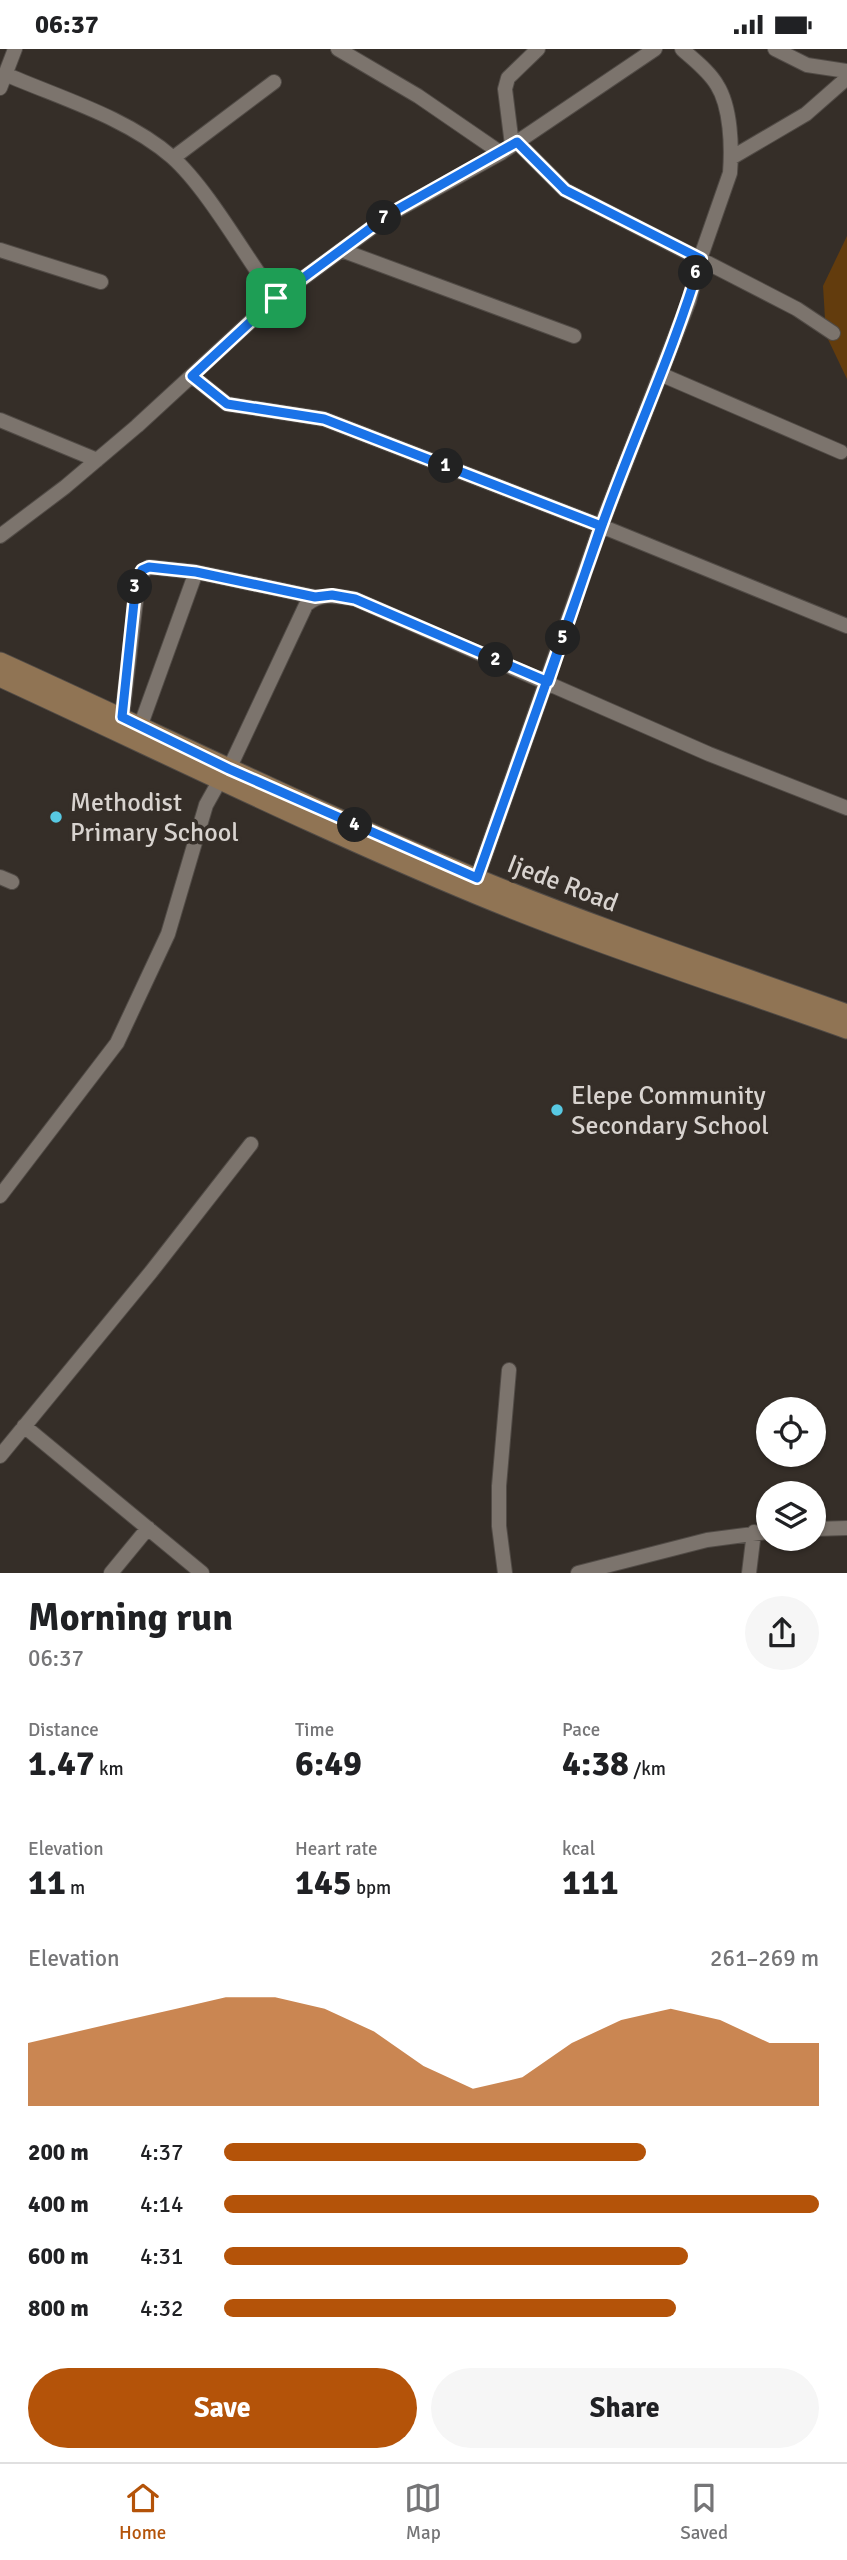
<!DOCTYPE html>
<html lang="en">
<head>
<meta charset="utf-8">
<style>
	:root { --surface:#fff; --page:#f6f6f6; --text:#202124; --muted:#757577; --line:#e0e0e0; --accent:#b45309 }
	body { margin:0; font-family:Signika,sans-serif; background:var(--page); color:var(--text); height:100vh; display:flex; flex-direction:column; font-size:26px; white-space:nowrap }
	* { box-sizing:border-box; margin:0 }
	p { font-size:23px; color:var(--muted) }
	.icon { flex:none; width:38px; height:38px; fill:none; stroke:currentColor; stroke-width:2; stroke-linecap:round; stroke-linejoin:round }
	.map { position:relative; height:1524px; overflow:hidden }
	.sheet { display:flex; flex-direction:column; background:var(--surface); flex:1 }
	.sheet>* { flex:none }
	.buttons { position:absolute; left:756px; top:1348px; display:grid; gap:14px }
	.buttons a { display:grid; place-items:center; width:70px; height:70px; border-radius:50%; background:var(--surface); box-shadow:0 2px 5px #0004; font-size:35px }
	.pin { position:absolute; display:grid; place-items:center; width:60px; height:60px; color:#fff; margin:-30px; border-radius:14px; box-shadow:0 4px 10px #0006 }
	.km { position:absolute; width:35px; height:35px; margin:-18px; border-radius:50%; background:#222; color:#fff; font-size:19px; line-height:35px; text-align:center }
	.round { display:grid; place-items:center; flex:none; width:74px; height:74px; border-radius:37px; background:var(--page) }
	.head { display:flex; align-items:center; justify-content:space-between; height:119px; padding:0 28px }
	h1 { font-size:38px; font-weight:700; line-height:52px }
	.metrics { display:grid; grid-template-columns:repeat(3,1fr); gap:10px; height:119px; padding:7px 28px }
	.metrics div { display:grid; align-content:center }
	.metrics b { font-size:35px; font-weight:700 }
	.metrics small { font-size:19px; font-weight:400 }
	.metrics p { font-size:19px }
	.chart { height:196px; padding:14px 28px }
	.chart p { display:flex; justify-content:space-between }
	.chart svg { width:100%; height:126px; margin-top:7px; fill:var(--accent); opacity:.7 }
	.primary-button { display:flex; gap:14px; margin-top:auto; padding:14px 28px }
	.primary-button a { flex:1; height:80px; border-radius:42px; background:var(--accent); color:#fff; font-size:28px; font-weight:700; line-height:80px; text-align:center }
	.primary-button a+a { background:var(--page); color:var(--text) }
	ul { padding:0 28px; list-style:none; font-size:23px }
	li { display:grid; grid-template-columns:112px 84px 1fr; align-items:center; height:52px }
	li i { height:18px; border-radius:9px; background:var(--accent) }
	.status { display:flex; justify-content:space-between; align-items:center; height:49px; padding:0 35px; background:var(--surface); direction:ltr }
	.status svg { height:19px; fill:currentColor }
	.tab-bar { display:flex; justify-content:space-around; align-items:center; height:98px; border-top:2px solid var(--line); background:var(--surface); font-size:19px; color:var(--muted) }
	.tab-bar a { display:grid; justify-items:center; gap:4px }
	.tab-bar .active { color:var(--accent) }
	.map>svg:first-child { display:block }
	.green { fill:#633c0d }
	.lines { fill:none; stroke-linecap:round; stroke-linejoin:round }
	.street-casing { stroke:#514b46; stroke-width:16 }
	.secondary-casing { stroke:#514b46; stroke-width:21 }
	.street { stroke:#7c746d; stroke-width:14 }
	.secondary { stroke:#907454; stroke-width:19 }
	.route-casing { stroke:#fff; stroke-width:14 }
	.route { stroke:#1a73e8; stroke-width:9 }
	.poi-dot { fill:#58c9e3; stroke:#352e28; stroke-width:2.5 }
	.labels { text-anchor:middle; stroke-width:7; stroke-linejoin:round; paint-order:stroke }
	.poi-label { font-size:26px; fill:#d8d3cf; stroke:#352e28; text-anchor:start }
	.street-label { font-size:26px; fill:#d8d3cf; stroke:#352e28 }
</style>
</head>
<body>
<div class="status"><b>06:37</b><svg viewBox="0 0 49 12"><path d="M0 12V9h3v3zM5 12V6h3v6zM10 12V3h3v9zM15 12V0h3v12zM26 1h20v11H26zM47 4h2v5h-2z"/></svg></div>
<div class="map">
<svg width="847" height="1524" viewBox="0 0 847 1524">
	<rect width="100%" height="100%" fill="#352e28"/>
	<!-- green -->
	<path class="green" d="M 847,187 L 847,330 L 826,286 L 823,237 Z"/>
	<g class="lines">
		<!-- street casing -->
		<g class="street-casing">
			<path id="street" d="M 338,0 L 418,47 L 501,104
				M 682,0 C 694,11 709,22 717,36 C 731,58 732,98 730,124 L 700,210 L 797,260 L 833,284
				M 775,0 L 807,16 L 847,22
				M 5,25 C 60,49 126,68 172,108 C 208,140 246,209 276,249
				M 0,39 L 15,0
				M 512,96 L 505,40 L 508,29 L 538,0
				M 173,109 L 274,33
				M 731,109 L 806,65 L 847,29
				M 0,201 L 101,233
				M 341,201 L 574,287
				M 660,325 L 841,403
				M 192,327 L 227,355 L 324,370 L 601,477 L 847,577
				M 0,371 L 97,411
				M 0,487 L 65,438 L 137,377 L 276,249 L 392,164 L 501,104 L 655,0
				M 122,668 L 139,526 L 149,518 L 196,523
				M 140,678 L 196,523 L 315,548
				M 229,720 L 306,556 C 321,543 336,547 355,550 L 709,705 L 847,759
				M 0,828 L 12,833
				M 477,829 L 601,477 L 689,252 L 700,210 L 565,141 L 517,93
				M 0,1147 L 117,994 L 168,885 L 206,756 L 220,731
				M 24,1377 L 202,1524
				M 0,1407 L 151,1223 L 251,1095
				M 814,1480 L 847,1479
				M 111,1524 L 148,1479
				M 505,1524 L 499,1477 L 499,1437 L 509,1321
				M 578,1524 L 707,1491 L 768,1483
				M 749,1524 L 754,1483"/>
		</g>
		<!-- secondary casing -->
		<g class="secondary-casing">
			<path id="secondary" d="M 0,613 C 159,685 316,763 478,830 C 599,880 724,921 847,965
				M 0,628 C 159,701 316,779 478,846 C 599,896 724,936 847,980"/>
		</g>
		<!-- street -->
		<use href="#street" class="street"/>
		<!-- secondary -->
		<use href="#secondary" class="secondary"/>
	</g>
	<g class="lines">
		<!-- route casing -->
		<g class="route-casing">
			<path id="route" d="M 276,249 L 192,327 L 227,355 L 324,370 L 601,477 L 548,633 L 355,550 L 332,546 L 315,548 L 196,523 L 149,518 L 142,521 L 136,534 L 122,668 L 229,720 L 477,829 C 519,713 559,595 601,479 C 633,389 674,302 701,210 L 565,141 L 517,93 L 391,164 L 276,249"/>
		</g>
		<!-- route -->
		<use href="#route" class="route"/>
	</g>
	<!-- markers -->
	<g class="poi-dot">
		<circle cx="56" cy="768" r="7"/>
		<circle cx="557" cy="1061" r="7"/>
	</g>
	<g class="labels">
		<!-- poi labels -->
		<g class="poi-label">
			<text x="70" y="762">Methodist<tspan x="70" dy="30">Primary School</tspan></text>
			<text x="571" y="1055">Elepe Community<tspan x="571" dy="30">Secondary School</tspan></text>
		</g>
		<!-- street labels -->
		<g class="street-label">
			<text transform="translate(563 834) rotate(21)" y="9">Ijede Road</text>
		</g>
	</g>
</svg>
<div class="buttons">
<a><svg class="icon" aria-label="locate" viewBox="0 0 24 24"><circle cx="12" cy="12" r="6"/><path d="M12 2v4M12 18v4M2 12h4M18 12h4"/></svg></a>
<a><svg class="icon" aria-label="layers" viewBox="0 0 24 24"><path d="M12 4l9 5-9 5-9-5zM3 14l9 5 9-5"/></svg></a>
</div>
<div class="pin" style="left:276px;top:249px;background:#1e9e55"><svg class="icon" aria-label="arrive" viewBox="0 0 24 24"><path d="M6 21V4h12l-3 4 3 4H6"/></svg></div>
<b class="km" style="left:446px;top:417px">1</b>
<b class="km" style="left:496px;top:611px">2</b>
<b class="km" style="left:135px;top:538px">3</b>
<b class="km" style="left:355px;top:776px">4</b>
<b class="km" style="left:563px;top:589px">5</b>
<b class="km" style="left:696px;top:224px">6</b>
<b class="km" style="left:384px;top:169px">7</b>
</div>
<section class="sheet">
<div class="head"><div><h1>Morning run</h1><p>06:37</p></div><a class="round"><svg class="icon" aria-label="share" viewBox="0 0 24 24"><path d="M12 15V3M7 8l5-5 5 5M5 13v7h14v-7"/></svg></a></div>
<div class="metrics">
<div><p>Distance</p><b>1.47<small> km</small></b></div>
<div><p>Time</p><b>6:49</b></div>
<div><p>Pace</p><b>4:38<small> /km</small></b></div>
</div>
<div class="metrics">
<div><p>Elevation</p><b>11<small> m</small></b></div>
<div><p>Heart rate</p><b>145<small> bpm</small></b></div>
<div><p>kcal</p><b>111</b></div>
</div>
<div class="chart"><p><span>Elevation</span>261–269 m</p>
<svg viewBox="0 0 160 44" preserveAspectRatio="none"><path d="M0 44V22L10 18L20 14L30 10L40 6L50 6L60 10L70 18L80 30L90 38L100 34L110 22L120 14L130 10L140 14L150 22L160 22V44z"/></svg>
</div>
<ul>
<li><b>200 m</b>4:37<i style="width:71%"></i></li>
<li><b>400 m</b>4:14<i style="width:100%"></i></li>
<li><b>600 m</b>4:31<i style="width:78%"></i></li>
<li><b>800 m</b>4:32<i style="width:76%"></i></li>
</ul>
<div class="primary-button"><a>Save</a><a>Share</a></div>
</section>
<nav class="tab-bar">
<a class="active"><svg class="icon" aria-label="home" viewBox="0 0 24 24"><path d="M3 11l9-7 9 7M6 9v11h12V9"/></svg>Home</a>
<a><svg class="icon" aria-label="map" viewBox="0 0 24 24"><path d="M3 6l6-2 6 2 6-2v14l-6 2-6-2-6 2zM9 4v14M15 6v14"/></svg>Map</a>
<a><svg class="icon" aria-label="saved" viewBox="0 0 24 24"><path d="M7 4h10v16l-5-4-5 4z"/></svg>Saved</a>
</nav>
</body>
</html>
